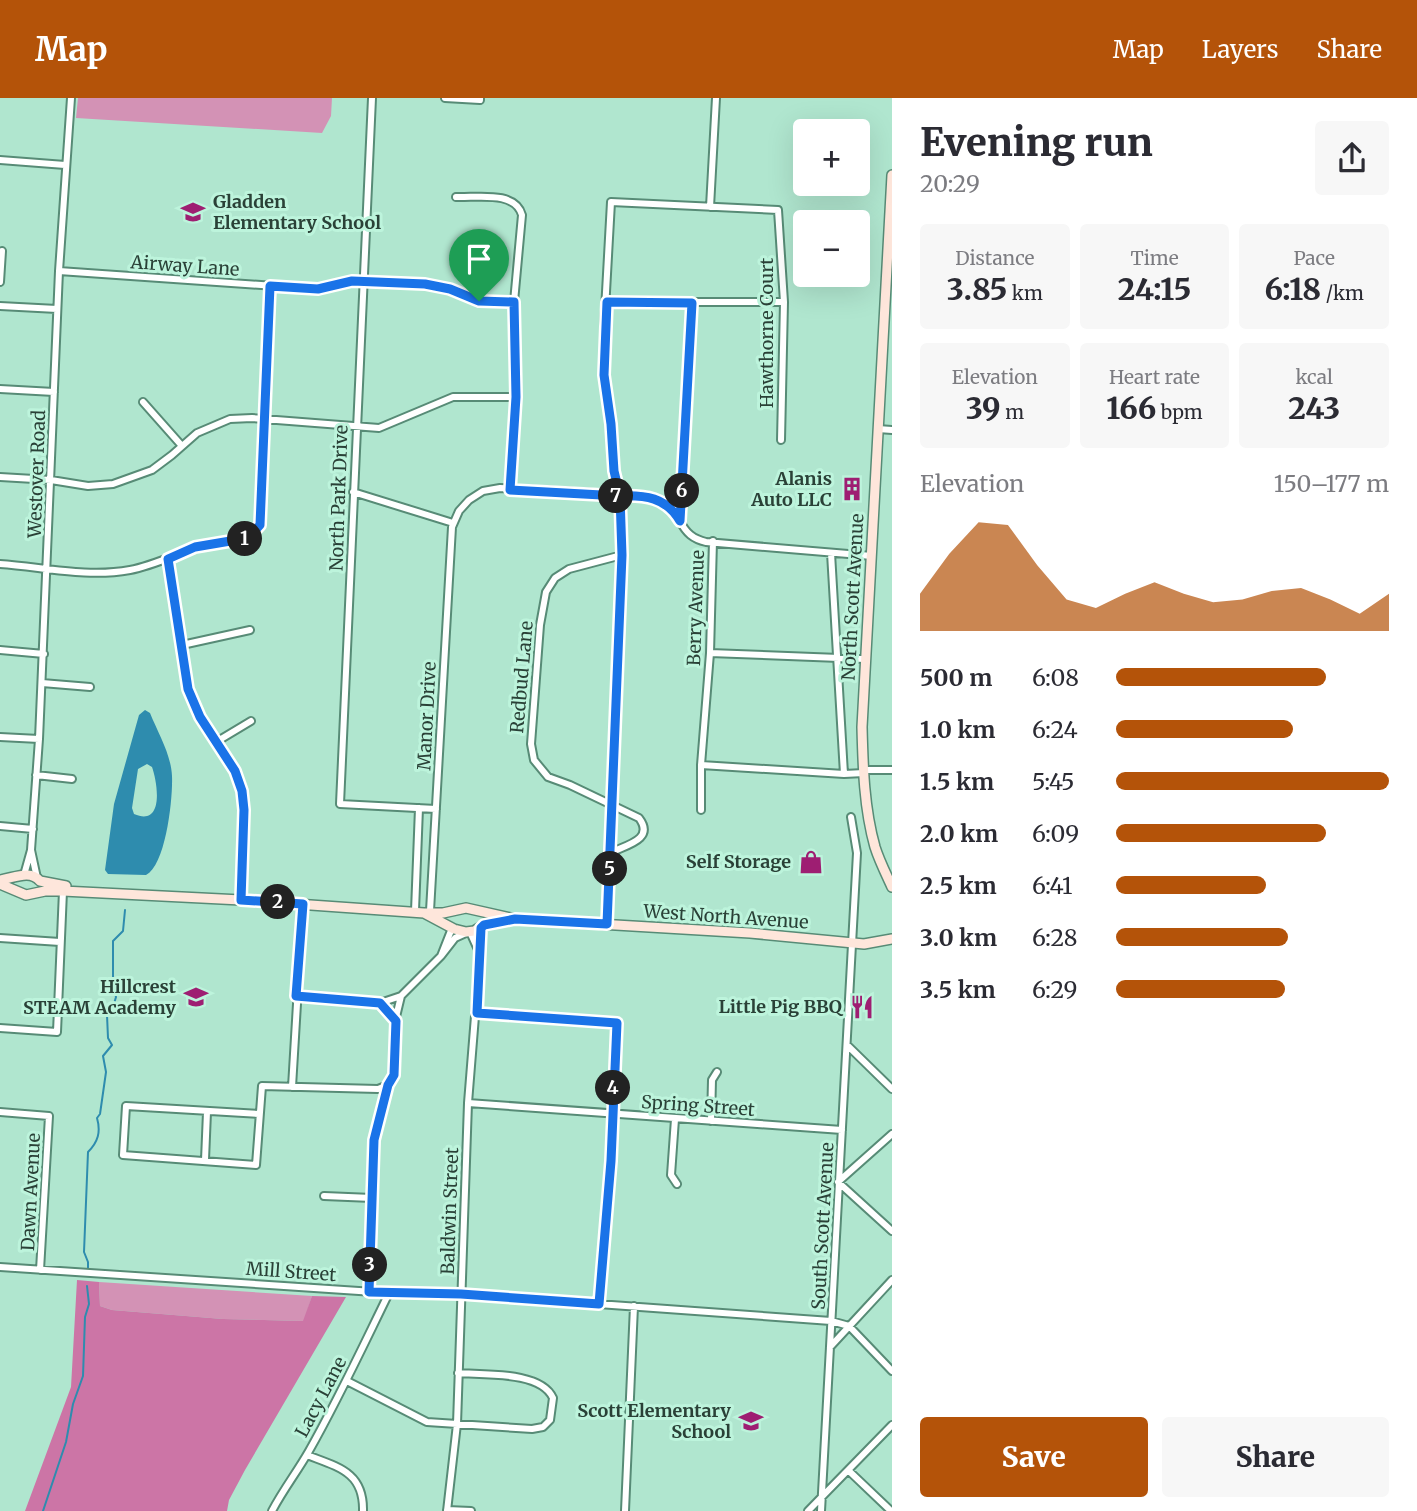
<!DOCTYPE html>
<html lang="en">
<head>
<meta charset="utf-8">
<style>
	:root { --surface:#fff; --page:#f7f7f7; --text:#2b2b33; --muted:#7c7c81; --accent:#b45309 }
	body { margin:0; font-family:Merriweather,serif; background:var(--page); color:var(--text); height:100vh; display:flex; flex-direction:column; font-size:26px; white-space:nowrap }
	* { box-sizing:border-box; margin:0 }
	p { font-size:23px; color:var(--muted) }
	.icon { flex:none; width:38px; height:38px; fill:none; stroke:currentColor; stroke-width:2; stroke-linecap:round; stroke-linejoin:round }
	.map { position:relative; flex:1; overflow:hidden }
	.panel { display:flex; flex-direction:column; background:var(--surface); width:525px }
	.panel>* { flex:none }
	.controls { position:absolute; left:793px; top:21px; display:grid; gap:14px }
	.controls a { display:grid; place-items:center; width:77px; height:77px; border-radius:7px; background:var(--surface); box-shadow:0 7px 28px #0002; font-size:35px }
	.pin { position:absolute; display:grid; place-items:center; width:60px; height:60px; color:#fff; margin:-72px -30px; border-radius:50% 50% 50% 0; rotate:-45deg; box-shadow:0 0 7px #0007 }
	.pin .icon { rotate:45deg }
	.km { position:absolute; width:35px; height:35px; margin:-18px; border-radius:50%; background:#222; color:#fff; font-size:19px; line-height:35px; text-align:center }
	.round { display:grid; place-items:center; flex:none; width:74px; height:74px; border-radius:7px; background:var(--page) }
	.headline { display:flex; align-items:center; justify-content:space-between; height:119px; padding:0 28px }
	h1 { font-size:38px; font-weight:800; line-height:52px }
	.stats { display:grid; grid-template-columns:repeat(3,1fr); gap:10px; height:119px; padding:7px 28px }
	.stats div { display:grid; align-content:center; border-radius:7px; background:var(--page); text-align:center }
	.stats b { font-size:30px; font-weight:800 }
	.stats small { font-size:19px; font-weight:400 }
	.stats p { font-size:19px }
	.chart { height:196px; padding:14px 28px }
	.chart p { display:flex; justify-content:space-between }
	.chart svg { width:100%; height:126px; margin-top:7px; fill:var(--accent); opacity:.7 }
	.action { display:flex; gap:14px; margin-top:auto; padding:14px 28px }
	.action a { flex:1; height:80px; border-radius:7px; background:var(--accent); color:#fff; font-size:28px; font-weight:800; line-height:80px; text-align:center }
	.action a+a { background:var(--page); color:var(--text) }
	ul { padding:0 28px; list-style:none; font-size:23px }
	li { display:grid; grid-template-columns:112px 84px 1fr; align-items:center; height:52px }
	li i { height:18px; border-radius:9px; background:var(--accent) }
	header { display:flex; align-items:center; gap:42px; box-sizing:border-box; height:98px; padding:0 35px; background:var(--accent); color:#fff }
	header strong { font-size:33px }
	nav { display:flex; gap:38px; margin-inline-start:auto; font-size:24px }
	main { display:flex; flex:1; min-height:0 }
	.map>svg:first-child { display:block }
	.green { fill:#d392b5 }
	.forest { fill:#cc75a6 }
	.water { fill:#2e8cae; fill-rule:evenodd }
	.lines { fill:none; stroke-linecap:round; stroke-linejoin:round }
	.stream { stroke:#2e8cae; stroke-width:2 }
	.minor-casing { stroke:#578b76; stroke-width:10 }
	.secondary-casing { stroke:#578b76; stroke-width:12 }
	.minor { stroke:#fff; stroke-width:6 }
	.secondary { stroke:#fee6db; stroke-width:9 }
	.route-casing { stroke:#fff; stroke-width:14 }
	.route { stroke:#1a73e8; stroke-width:9 }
	.labels { text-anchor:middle; stroke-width:6; stroke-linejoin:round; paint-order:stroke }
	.poi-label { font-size:18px; font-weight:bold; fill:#2a4137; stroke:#bdf4dc; text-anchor:end }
	.street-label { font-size:18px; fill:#2a4137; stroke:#bdf4dc }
</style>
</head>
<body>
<header>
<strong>Map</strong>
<nav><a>Map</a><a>Layers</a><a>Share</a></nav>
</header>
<main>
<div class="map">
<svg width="892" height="1413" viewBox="0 0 892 1413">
	<rect width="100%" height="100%" fill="#b0e6cf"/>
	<!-- green -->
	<path class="green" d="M 78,0 L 332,0 L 331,18 L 322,35 L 76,20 Z
		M 99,1184 L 312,1198 L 304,1223 L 223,1221 L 112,1212 L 100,1208 Z"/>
	<!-- forest -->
	<path class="forest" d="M 77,1182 L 99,1184 L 100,1208 L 112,1212 L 223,1221 L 303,1223 L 312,1198 L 346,1199 L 245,1372 L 229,1402 L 227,1413 L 25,1413 L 71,1289 Z"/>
	<!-- water -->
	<path class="water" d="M 145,612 L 150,615 C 158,635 171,656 172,678 C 173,700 166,767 146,777 L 108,776 L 105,772 L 114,706 L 139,617 ZM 147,666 L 152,669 C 158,686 164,729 134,716 L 132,710 L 138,671 Z"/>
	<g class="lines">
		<!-- stream -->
		<path class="stream" d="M 88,1170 L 88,1164 L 84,1154 L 88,1054 C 98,1044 101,1034 97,1020 L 100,1016 L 106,974 L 103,958 L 112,947 L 108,940 L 107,917 L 113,909 L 116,899 L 113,888 L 113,843 L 123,833 L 125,812
			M 43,1413 L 66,1344 L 73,1306 L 83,1278 L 85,1219 L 89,1206 L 87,1188"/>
		<!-- minor casing -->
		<g class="minor-casing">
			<path id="minor" d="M 372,0 L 340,706 L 436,711
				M 445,0 L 480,2 L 480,0
				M 0,62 L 65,67
				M 456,99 C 476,100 515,92 522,117 L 514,204 L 516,299 L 510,392
				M 710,109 L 716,0
				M 59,173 L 318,191 L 352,183 L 425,186 L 450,191 L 479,203 L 514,204
				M 0,184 L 2,153
				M 607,204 L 784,204
				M 692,205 L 680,423 C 686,435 693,441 706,444 L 872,458
				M 0,208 L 57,211
				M 0,291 L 54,294
				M 143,304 L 182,348
				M 878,331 L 892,332
				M 0,379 L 51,382 L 88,388 L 113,386 L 152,372 L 172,357 L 197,335 L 230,321 L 252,320 L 379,330 L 453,299 L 516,299
				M 353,394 L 453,425
				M 831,455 L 844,676
				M 168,461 L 188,591 L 200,619 L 235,673 L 242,693 L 244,712 L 241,802
				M 0,466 C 43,469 87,480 130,472 C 157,467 181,453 207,446 C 228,441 255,447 261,421 L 270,188
				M 182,547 L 250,532
				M 0,552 L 44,556
				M 710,555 L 865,561
				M 42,585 L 90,589
				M 0,639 L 39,641
				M 216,644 L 251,623
				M 701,667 L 844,676 L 864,675
				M 864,672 L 892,672
				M 36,677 L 72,681
				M 701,712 L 701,667 L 710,555 L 713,443
				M 0,728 L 33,731
				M 31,752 L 37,780
				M 612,754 C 627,747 655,741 639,720 L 570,687 L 548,679 L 534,662 L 531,646 L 540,527 L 546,494 L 555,480 L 569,471 L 622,457
				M 24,777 L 31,752 L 39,641 L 59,173 L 71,0
				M 415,813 L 419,710
				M 430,813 L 452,429 L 459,413 L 469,402 L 483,393 L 500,390 L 649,398 L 671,410 L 680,423
				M 607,826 L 622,457 L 620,398 L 614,373 L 611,326 L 604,277 L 604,230 L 611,104 L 778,112 L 784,204 L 781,342
				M 452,830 L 441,858 L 455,840 L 466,835
				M 470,834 L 480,856 L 481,830
				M 0,840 L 60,844
				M 296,898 L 380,905 L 401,898 L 441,858
				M 380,905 L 395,923
				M 477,915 L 617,925 L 611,1063 L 599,1206
				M 0,930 L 57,934 L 63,793
				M 847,947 L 892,991
				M 292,989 L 303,806
				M 468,1005 L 842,1032
				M 0,1014 L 49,1018 L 40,1172
				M 259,1016 L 126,1008 L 123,1057 L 256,1067 L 262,988 L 378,991 L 388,987 L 394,977 L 395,923 L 401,898
				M 675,1021 L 671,1077 L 677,1086
				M 711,1023 L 712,982 L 717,974
				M 892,1036 L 838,1084 L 892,1133
				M 205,1062 L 207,1014
				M 324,1098 L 372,1100
				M 0,1169 L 389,1195 L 461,1196 L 831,1223 L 849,1228 L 892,1273
				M 369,1194 L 374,1042 L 388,987
				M 830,1249 L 892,1182
				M 347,1283 L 427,1324 L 532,1331 L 543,1329 L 550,1322 L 553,1300 C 541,1273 484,1277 458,1275
				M 307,1357 C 338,1369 364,1374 363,1413
				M 849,1373 L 891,1413
				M 447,1412 L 471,1413
				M 272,1413 C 283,1392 297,1374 309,1353 C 338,1302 363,1248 389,1195
				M 447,1413 L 457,1326 L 468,1005 L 480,856
				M 625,1413 L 634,1208
				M 808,1413 L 892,1327
				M 821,1413 L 857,755 L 851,719"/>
		</g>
		<!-- secondary casing -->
		<g class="secondary-casing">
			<path id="secondary" d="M 892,77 L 862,629 C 863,669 864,710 875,749 C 879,762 886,776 892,789
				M 0,782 C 14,780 30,771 40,783 L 66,788
				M 0,786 L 26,797 L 45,793 L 63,793 L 241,802 L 424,815 L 443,815 L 466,810 L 515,821 L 750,835 L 864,846 L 892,841
				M 424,815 L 454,831 L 466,834 L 474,833 L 484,827 L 509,822"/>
		</g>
		<!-- minor -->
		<use href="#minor" class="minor"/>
		<!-- secondary -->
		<use href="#secondary" class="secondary"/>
	</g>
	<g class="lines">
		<!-- route casing -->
		<g class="route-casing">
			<path id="route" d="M 479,203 L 450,191 L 425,186 L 352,183 L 318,191 L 270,188 L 260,427 L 248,440 L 195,449 L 168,461 L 188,591 L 200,619 L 235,673 L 242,693 L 244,712 L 241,802 L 303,806 L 296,898 L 380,905 L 396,923 L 394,977 L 388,987 L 374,1042 L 369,1194 L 461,1196 L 599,1206 L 611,1063 L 617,925 L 477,915 L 481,830 L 484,827 L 515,821 L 607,826 L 622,457 L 620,398 C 645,397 666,399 680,423 L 692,205 L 607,204 L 604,277 L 611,326 L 614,373 L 620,398 L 510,392 L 516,299 L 514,204 L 479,203"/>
		</g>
		<!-- route -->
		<use href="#route" class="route"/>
	</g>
	<!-- icons -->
	<defs>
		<g id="school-bare" transform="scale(1.89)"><path d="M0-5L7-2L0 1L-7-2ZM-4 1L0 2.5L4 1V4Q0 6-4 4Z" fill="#9e1e72" stroke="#bdf4dc" stroke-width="2.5" paint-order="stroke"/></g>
		<g id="building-bare" transform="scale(1.89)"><path d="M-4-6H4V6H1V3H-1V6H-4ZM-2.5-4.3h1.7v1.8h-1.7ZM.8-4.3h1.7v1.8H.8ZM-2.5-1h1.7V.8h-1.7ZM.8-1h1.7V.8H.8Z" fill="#9e1e72" stroke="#bdf4dc" stroke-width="2.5" paint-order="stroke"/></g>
		<g id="shop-bare" transform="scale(1.89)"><path d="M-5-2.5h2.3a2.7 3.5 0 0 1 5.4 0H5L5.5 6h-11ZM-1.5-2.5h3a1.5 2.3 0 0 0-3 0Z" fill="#9e1e72" stroke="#bdf4dc" stroke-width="2.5" paint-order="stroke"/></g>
		<g id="restaurant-bare" transform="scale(1.89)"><path d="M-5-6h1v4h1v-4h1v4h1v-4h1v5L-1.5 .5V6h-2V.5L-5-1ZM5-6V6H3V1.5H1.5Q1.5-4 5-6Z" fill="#9e1e72" stroke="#bdf4dc" stroke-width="2.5" paint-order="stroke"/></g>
	</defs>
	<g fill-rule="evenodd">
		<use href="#school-bare" x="193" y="114"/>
		<use href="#building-bare" x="852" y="391"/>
		<use href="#shop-bare" x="811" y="764"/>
		<use href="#school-bare" x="196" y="899"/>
		<use href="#restaurant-bare" x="862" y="909"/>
		<use href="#school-bare" x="751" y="1323"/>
	</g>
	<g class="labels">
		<!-- poi labels -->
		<g class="poi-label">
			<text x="213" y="110" text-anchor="start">Gladden<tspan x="213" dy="21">Elementary School</tspan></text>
			<text x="832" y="387">Alanis<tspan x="832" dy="21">Auto LLC</tspan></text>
			<text x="791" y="770">Self Storage</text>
			<text x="176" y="895">Hillcrest<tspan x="176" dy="21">STEAM Academy</tspan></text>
			<text x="842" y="915">Little Pig BBQ</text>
			<text x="731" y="1319">Scott Elementary<tspan x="731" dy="21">School</tspan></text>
		</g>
		<!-- street labels -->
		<g class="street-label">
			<text transform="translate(185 168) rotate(4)" y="6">Airway Lane</text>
			<text transform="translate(767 235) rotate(-90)" y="6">Hawthorne Court</text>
			<text transform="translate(37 376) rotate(-88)" y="6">Westover Road</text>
			<text transform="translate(339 400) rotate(-88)" y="6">North Park Drive</text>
			<text transform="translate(853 499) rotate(-87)" y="6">North Scott Avenue</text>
			<text transform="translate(696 510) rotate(-88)" y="6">Berry Avenue</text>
			<text transform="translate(522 579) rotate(-85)" y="6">Redbud Lane</text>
			<text transform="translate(427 618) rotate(-87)" y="6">Manor Drive</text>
			<text transform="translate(726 819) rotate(4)" y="6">West North Avenue</text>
			<text transform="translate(698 1008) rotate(4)" y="6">Spring Street</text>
			<text transform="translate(31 1094) rotate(-87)" y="6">Dawn Avenue</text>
			<text transform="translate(450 1113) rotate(-88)" y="6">Baldwin Street</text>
			<text transform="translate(823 1128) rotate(-87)" y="6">South Scott Avenue</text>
			<text transform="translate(291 1174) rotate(4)" y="6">Mill Street</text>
			<text transform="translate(321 1299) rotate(-62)" y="6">Lacy Lane</text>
		</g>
	</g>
</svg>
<div class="controls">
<a>+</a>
<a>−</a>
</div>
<div class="pin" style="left:479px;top:203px;background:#1e9e55"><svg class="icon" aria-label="arrive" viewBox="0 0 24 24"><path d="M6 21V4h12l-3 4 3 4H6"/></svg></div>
<b class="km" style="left:245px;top:441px">1</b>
<b class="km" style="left:278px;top:804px">2</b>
<b class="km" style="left:370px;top:1167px">3</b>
<b class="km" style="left:613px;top:990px">4</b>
<b class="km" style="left:610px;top:771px">5</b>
<b class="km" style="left:682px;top:393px">6</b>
<b class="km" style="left:616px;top:398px">7</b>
</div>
<section class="panel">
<div class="headline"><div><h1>Evening run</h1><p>20:29</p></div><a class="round"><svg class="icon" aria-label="share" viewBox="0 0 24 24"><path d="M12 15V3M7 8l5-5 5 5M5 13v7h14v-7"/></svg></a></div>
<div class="stats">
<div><p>Distance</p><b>3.85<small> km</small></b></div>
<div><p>Time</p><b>24:15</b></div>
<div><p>Pace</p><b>6:18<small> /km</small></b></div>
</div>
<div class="stats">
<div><p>Elevation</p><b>39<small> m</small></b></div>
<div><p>Heart rate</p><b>166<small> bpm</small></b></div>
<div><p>kcal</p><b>243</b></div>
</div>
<div class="chart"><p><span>Elevation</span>150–177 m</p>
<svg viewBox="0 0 160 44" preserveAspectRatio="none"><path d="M0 44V31L10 17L20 6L30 7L40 21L50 33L60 36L70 31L80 27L90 31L100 34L110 33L120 30L130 29L140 33L150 38L160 31V44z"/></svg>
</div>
<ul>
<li><b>500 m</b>6:08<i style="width:77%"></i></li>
<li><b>1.0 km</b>6:24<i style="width:65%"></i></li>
<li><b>1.5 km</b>5:45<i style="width:100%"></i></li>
<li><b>2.0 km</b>6:09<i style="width:77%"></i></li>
<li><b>2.5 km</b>6:41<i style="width:55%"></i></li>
<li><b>3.0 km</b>6:28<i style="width:63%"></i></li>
<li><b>3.5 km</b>6:29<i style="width:62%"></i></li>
</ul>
<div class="action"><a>Save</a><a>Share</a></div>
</section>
</main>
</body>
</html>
